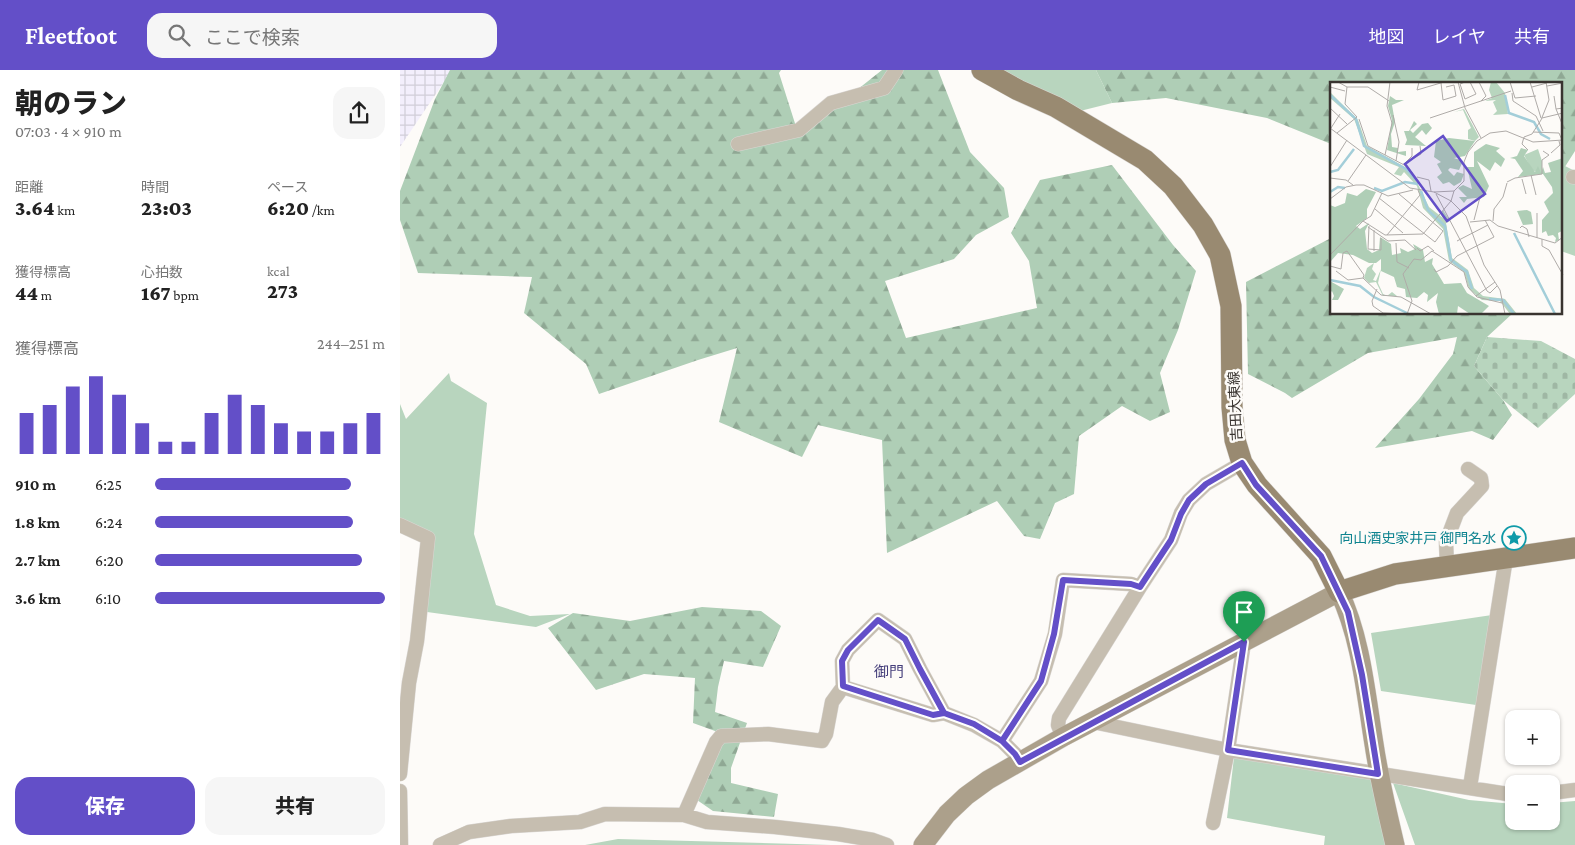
<!DOCTYPE html>
<html lang="ja">
<head>
<meta charset="utf-8">
<style>
	:root { --surface:#fff; --page:#f6f6f6; --text:#222; --muted:#767676; --accent:#634fc8 }
	body { margin:0; font-family:"Crimson Pro","Noto Sans JP",serif; background:var(--page); color:var(--text); height:100vh; display:flex; flex-direction:column; font-size:19px; white-space:nowrap }
	* { box-sizing:border-box; margin:0 }
	p { font-size:16px; color:var(--muted) }
	.icon { flex:none; width:28px; height:28px; fill:none; stroke:currentColor; stroke-width:2; stroke-linecap:round; stroke-linejoin:round }
	.map { position:relative; flex:1; overflow:hidden }
	.drawer { display:flex; flex-direction:column; background:var(--surface); width:400px }
	.drawer>* { flex:none }
	.tools { position:absolute; left:1105px; top:640px; display:grid; gap:10px }
	.tools a { display:grid; place-items:center; width:55px; height:55px; border-radius:10px; background:var(--surface); box-shadow:0 1px 4px #0004; font-size:25px }
	.pin { position:absolute; display:grid; place-items:center; width:42px; height:42px; color:#fff; margin:-51px -21px; border-radius:50% 50% 50% 0; rotate:-45deg; box-shadow:0 0 5px #0007 }
	.pin .icon { rotate:45deg }
	.round { display:grid; place-items:center; flex:none; width:52px; height:52px; border-radius:15px; background:var(--page) }
	.overview { display:flex; align-items:center; justify-content:space-between; height:85px; padding:0 15px }
	h1 { font-size:28px; font-weight:800; line-height:38px }
	.metrics { display:grid; grid-template-columns:repeat(3,1fr); gap:8px; height:85px; padding:5px 15px }
	.metrics div { display:grid; align-content:center }
	.metrics b { font-size:21px; font-weight:800 }
	.metrics small { font-size:14px; font-weight:400 }
	.metrics p { font-size:14px }
	.chart { height:140px; padding:10px 15px }
	.chart p { display:flex; justify-content:space-between }
	.chart svg { width:100%; height:90px; margin-top:5px; stroke:var(--accent); stroke-width:6 }
	.action { display:flex; gap:10px; margin-top:auto; padding:10px 15px }
	.action a { flex:1; height:58px; border-radius:15px; background:var(--accent); color:#fff; font-size:20px; font-weight:800; line-height:58px; text-align:center }
	.action a+a { background:var(--page); color:var(--text) }
	ul { padding:0 15px; list-style:none; font-size:16px }
	li { display:grid; grid-template-columns:80px 60px 1fr; align-items:center; height:38px }
	li i { height:12px; border-radius:6px; background:var(--accent) }
	header { display:flex; align-items:center; gap:30px; box-sizing:border-box; height:70px; padding:0 25px; background:var(--accent); color:#fff }
	header strong { font-size:24px }
	nav { display:flex; gap:28px; margin-inline-start:auto; font-size:18px }
	.search { width:350px; height:45px; background:var(--page); display:flex; align-items:center; gap:12px; box-sizing:border-box; padding:0 18px; border-radius:15px; color:var(--muted); font-size:19px }
	main { display:flex; flex:1; min-height:0 }
	.map>svg:first-child { display:block }
	.industrial { fill:url(#industrial-grid) }
	.grass { fill:#b8d5be }
	.forest { fill:url(#forest-firs) }
	.cemetery { fill:url(#cemetery-stones) }
	.lines { fill:none; stroke-linecap:round; stroke-linejoin:round }
	.street-casing { stroke:#dad7d4; stroke-width:15 }
	.secondary-casing { stroke:#dad7d4; stroke-width:20 }
	.primary-casing { stroke:#dad7d4; stroke-width:22 }
	.street { stroke:#c6beb0; stroke-width:14 }
	.secondary { stroke:#aca08b; stroke-width:19 }
	.primary { stroke:#998a71; stroke-width:21 }
	.route-casing { stroke:#fff; stroke-width:10 }
	.route { stroke:#634fc8; stroke-width:6 }
	.labels { text-anchor:middle; stroke-width:5; stroke-linejoin:round; paint-order:stroke }
	.street-label { font-size:14px; fill:#393430; stroke:#fdfbf8 }
	.culture-label { font-size:14px; fill:#0d838f; stroke:#fdfbf8; text-anchor:end }
	.neighbourhood-label { font-size:15px; fill:#443d7a; stroke:#fdfbf8 }
	.inset-river { fill:none; stroke:#a3ced9; stroke-width:2.5 }
	.inset-road { fill:none; stroke:#afaba8; stroke-width:1 }
	.view { fill:#634fc8; fill-opacity:0.15; stroke:#634fc8; stroke-width:2.5 }
	.inset-edge { fill:none; stroke:#393430; stroke-width:2.5 }
</style>
</head>
<body>
<header>
<strong>Fleetfoot</strong>
<div class="search"><svg class="icon" aria-label="search" viewBox="0 0 24 24"><circle cx="10" cy="10" r="6"/><path d="M15 15l6 6"/></svg>ここで検索</div>
<nav><a>地図</a><a>レイヤ</a><a>共有</a></nav>
</header>
<main>
<section class="drawer">
<div class="overview"><div><h1>朝のラン</h1><p>07:03 · 4 × 910 m</p></div><a class="round"><svg class="icon" aria-label="share" viewBox="0 0 24 24"><path d="M12 15V3M7 8l5-5 5 5M5 13v7h14v-7"/></svg></a></div>
<div class="metrics">
<div><p>距離</p><b>3.64<small> km</small></b></div>
<div><p>時間</p><b>23:03</b></div>
<div><p>ペース</p><b>6:20<small> /km</small></b></div>
</div>
<div class="metrics">
<div><p>獲得標高</p><b>44<small> m</small></b></div>
<div><p>心拍数</p><b>167<small> bpm</small></b></div>
<div><p>kcal</p><b>273</b></div>
</div>
<div class="chart"><p><span>獲得標高</span>244–251 m</p>
<svg viewBox="0 0 160 44" preserveAspectRatio="none"><path d="M5 44V24M15 44V20M25 44V11M35 44V6M45 44V15M55 44V29M65 44V38M75 44V38M85 44V24M95 44V15M105 44V20M115 44V29M125 44V33M135 44V33M145 44V29M155 44V24"/></svg>
</div>
<ul>
<li><b>910 m</b>6:25<i style="width:85%"></i></li>
<li><b>1.8 km</b>6:24<i style="width:86%"></i></li>
<li><b>2.7 km</b>6:20<i style="width:90%"></i></li>
<li><b>3.6 km</b>6:10<i style="width:100%"></i></li>
</ul>
<div class="action"><a>保存</a><a>共有</a></div>
</section>
<div class="map">
<svg width="1175" height="775" viewBox="0 0 1175 775">
	<defs>
		<pattern id="industrial-grid" width="8" height="8" patternUnits="userSpaceOnUse" patternTransform="scale(1.25)"><rect width="8" height="8" fill="#f3effc"/><path d="M0 4h8M4 0v8" fill="none" stroke="#d1ced8"/></pattern>
		<pattern id="forest-firs" width="22" height="20" patternUnits="userSpaceOnUse" patternTransform="scale(1.25)"><rect width="22" height="20" fill="#afceb6"/><path d="M5 1l3.5 6h-7zM16 11l3.5 6h-7z" fill="#8fa894"/></pattern>
		<pattern id="cemetery-stones" width="16" height="16" patternUnits="userSpaceOnUse" patternTransform="scale(1.25)"><rect width="16" height="16" fill="#b8d5be"/><path d="M2 7V4a2 2 0 0 1 4 0v3zM10 15v-3a2 2 0 0 1 4 0v3z" fill="#9fb7a4"/></pattern>
	</defs>
	<rect width="100%" height="100%" fill="#fdfbf8"/>
	<!-- industrial -->
	<path class="industrial" d="M 0,0 L 52,0 L 0,77 Z"/>
	<!-- grass -->
	<path class="grass" d="M 602,0 L 696,0 L 712,33 L 680,41 Z
		M 1165,96 L 1175,101 L 1175,186 L 1161,181 L 1161,103 Z
		M 49,303 L 51,311 L 87,333 L 74,464 L 96,535 L 130,546 L 170,544 L 136,557 L 20,541 L 23,473 L 0,461 L 0,334 L 6,349 Z
		M 1092,545 L 1076,635 L 981,621 L 971,563 Z
		M 834,687 L 972,707 L 987,775 L 924,775 L 925,766 L 827,748 Z
		M 993,713 L 1069,730 L 1114,734 L 1114,751 L 1151,751 L 1151,733 L 1175,731 L 1175,775 L 1015,775 Z
		M 218,769 L 431,775 L 185,775 Z"/>
	<!-- forest -->
	<path class="forest" d="M 50,0 L 381,0 L 379,3 L 399,66 L 482,0 L 538,0 L 570,82 L 604,118 L 609,147 L 576,165 L 554,189 L 485,211 L 506,268 L 637,238 L 629,191 L 611,163 L 640,110 L 712,95 L 773,175 L 796,201 L 778,260 L 760,303 L 770,342 L 750,351 L 722,336 L 679,366 L 674,424 L 655,433 L 640,469 L 624,466 L 597,431 L 487,483 L 482,370 L 418,355 L 402,387 L 319,352 L 337,278 L 298,290 L 199,324 L 186,294 L 124,243 L 132,207 L 18,203 L 0,150 L 0,121 L 35,29 Z
		M 696,0 L 1175,0 L 1175,81 L 1161,103 L 1161,14 L 931,14 L 931,74 L 867,48 L 766,28 L 712,33 Z
		M 931,168 L 931,244 L 1112,244 L 1087,267 L 1074,296 L 1103,330 L 1112,345 L 1093,370 L 1072,361 L 975,378 L 1019,329 L 1053,284 L 1057,267 L 968,283 L 892,328 L 885,323 L 848,304 L 846,212 Z
		M 302,537 L 361,541 L 381,556 L 363,597 L 324,591 L 318,617 L 315,642 L 347,653 L 331,698 L 331,713 L 378,724 L 374,747 L 313,741 L 297,730 L 319,671 L 315,661 L 293,653 L 295,608 L 244,604 L 196,620 L 148,558 L 173,543 L 230,551 Z"/>
	<!-- cemetery -->
	<path class="cemetery" d="M 1087,267 L 1141,271 L 1175,289 L 1175,324 L 1138,358 L 1103,330 L 1074,296 Z"/>
	<g class="lines">
		<!-- street casing -->
		<g class="street-casing">
			<path id="street" d="M 338,74 L 399,60 L 431,33 L 484,18 L 496,0
				M 1173,107 L 1175,107
				M 0,455 L 28,468 L 17,571 L 9,613 L 0,704
				M 1047,496 L 1046,472 L 1057,443 L 1082,416 L 1081,408 L 1068,399
				M 443,617 L 442,591 L 448,580 L 478,550 L 505,569 L 520,599 L 544,643
				M 693,652 L 828,680 L 1114,725
				M 663,667 L 658,655 L 659,648 L 740,517 L 771,470 L 781,443 L 789,430 L 806,414 L 842,393
				M 602,671 L 641,611 L 655,564 L 663,510 L 731,514 L 740,517
				M 1070,717 L 1106,488
				M 0,721 L 1,775
				M 1151,723 L 1175,720
				M 284,745 L 316,672 L 321,666 L 368,664 L 422,671 L 426,664 L 432,632 L 443,617 L 533,645 L 544,643 L 574,655 L 602,671 L 615,684 L 620,692
				M 813,753 L 828,680 L 844,572
				M 40,775 L 69,762 L 111,756 L 180,752 L 205,744 L 284,745 L 307,752 L 375,757 L 438,764 L 473,770 L 487,775"/>
		</g>
		<!-- secondary casing -->
		<g class="secondary-casing">
			<path id="secondary" d="M 523,775 L 547,744 L 566,726 L 588,710 L 663,667 L 939,522 C 961,567 966,625 974,674 C 979,708 987,741 995,775"/>
		</g>
		<!-- primary casing -->
		<g class="primary-casing">
			<path id="primary" d="M 582,0 L 618,20 L 656,37 L 745,90 L 773,116 L 803,155 L 820,185 L 831,236 L 832,337 L 835,370 L 842,393 L 857,415 L 921,486 L 939,522 L 995,504 L 1175,478"/>
		</g>
		<!-- street -->
		<use href="#street" class="street"/>
		<!-- secondary -->
		<use href="#secondary" class="secondary"/>
		<!-- primary -->
		<use href="#primary" class="primary"/>
	</g>
	<g class="lines">
		<!-- route casing -->
		<g class="route-casing">
			<path id="route" d="M 844,572 L 620,692 L 615,684 L 602,671 L 574,654 L 544,643 L 533,645 L 443,616 L 442,591 L 448,580 L 478,550 L 505,569 L 520,599 L 544,643 L 574,654 L 602,671 L 641,611 L 654,564 L 663,510 L 731,514 L 740,517 L 771,470 L 781,444 L 789,430 L 806,414 L 842,393 L 856,415 L 921,486 L 948,542 L 962,605 L 978,704 L 828,680 L 844,572"/>
		</g>
		<!-- route -->
		<use href="#route" class="route"/>
	</g>
	<!-- icons -->
	<defs>
		<g id="sight-ring" transform="scale(1.25)"><circle r="9.5" fill="#fdfbf8" stroke="#0f9aa8" stroke-width="1.5"/><path d="M0-6L1.8-2.2L6-1.7L2.9 1.2L3.7 5.4L0 3.3L-3.7 5.4L-2.9 1.2L-6-1.7L-1.8-2.2Z" fill="#0f9aa8"/></g>
	</defs>
	<g fill-rule="evenodd">
		<use href="#sight-ring" x="1114" y="468"/>
	</g>
	<g class="labels">
		<!-- street labels -->
		<g class="street-label">
			<text transform="translate(835 336) rotate(-93)" y="5">吉田大東線</text>
		</g>
		<!-- culture labels -->
		<g class="culture-label">
			<text x="1096" y="473">向山酒史家井戸 御門名水</text>
		</g>
		<!-- neighbourhood labels -->
		<g class="neighbourhood-label">
			<text x="489" y="607">御門</text>
		</g>
	</g>
	<!-- overview -->
	<g transform="translate(930 12)">
		<rect width="232" height="232" fill="#fdfbf8"/>
		<path d="M 161,0 L 166,0 L 175,11 L 178,32 L 163,33 L 167,29 L 163,20 L 166,18 L 155,19 L 162,16 L 159,8 ZM 0,10 L 28,38 L 37,64 L 75,85 L 83,92 L 99,125 L 113,136 L 111,132 L 113,128 L 120,139 L 116,141 L 122,176 L 138,188 L 144,206 L 153,214 L 175,217 L 187,232 L 180,232 L 170,219 L 152,218 L 139,207 L 134,190 L 119,179 L 113,147 L 93,126 L 87,104 L 74,90 L 71,94 L 64,92 L 69,85 L 37,72 L 24,37 L 0,16 ZM 134,27 L 149,55 L 145,59 L 138,57 L 138,48 L 141,46 L 133,28 L 124,30 ZM 208,67 L 212,79 L 212,92 L 202,88 L 194,73 ZM 44,181 L 42,187 L 46,192 L 43,198 L 46,199 L 51,187 L 48,201 L 53,212 L 57,214 L 62,210 L 67,214 L 53,214 L 46,200 L 39,201 L 34,196 L 37,186 Z" fill="#b8d5be"/>
		<path d="M 60,14 L 66,18 L 74,18 L 62,23 L 65,40 L 61,52 L 62,65 L 68,66 L 68,70 L 76,69 L 76,74 L 57,68 L 62,38 L 58,24 ZM 84,39 L 87,42 L 80,48 L 83,51 L 92,42 L 98,41 L 102,46 L 96,53 L 92,48 L 85,55 L 96,64 L 75,63 L 77,58 L 74,49 L 79,49 ZM 119,56 L 145,59 L 135,74 L 124,76 L 133,79 L 129,88 L 120,86 L 118,88 L 124,94 L 127,90 L 134,92 L 131,100 L 124,104 L 119,100 L 113,102 L 107,95 L 112,91 L 107,82 L 111,80 L 104,75 L 106,59 ZM 156,62 L 170,66 L 166,69 L 175,77 L 171,85 L 165,80 L 160,89 L 147,79 L 159,104 L 154,115 L 137,117 L 134,121 L 129,115 L 137,115 L 128,106 L 133,103 L 142,107 L 137,85 L 144,85 L 144,70 ZM 191,66 L 198,68 L 194,74 L 205,90 L 208,84 L 211,91 L 213,85 L 215,91 L 221,90 L 218,81 L 233,76 L 232,149 L 228,151 L 229,158 L 225,160 L 226,156 L 223,153 L 218,154 L 216,149 L 212,151 L 212,138 L 219,130 L 214,120 L 223,111 L 222,105 L 213,92 L 188,95 L 193,89 L 185,77 L 180,76 L 187,74 ZM 36,107 L 46,110 L 37,127 L 37,136 L 26,144 L 30,147 L 39,141 L 35,149 L 37,167 L 42,171 L 49,168 L 50,155 L 61,162 L 62,173 L 71,171 L 70,166 L 78,170 L 85,167 L 83,162 L 93,168 L 95,180 L 103,176 L 102,182 L 114,202 L 131,201 L 137,211 L 159,224 L 151,232 L 140,232 L 128,224 L 127,232 L 109,232 L 106,220 L 108,211 L 97,220 L 98,213 L 94,210 L 87,216 L 76,215 L 75,207 L 67,205 L 64,195 L 51,189 L 51,177 L 46,181 L 39,181 L 23,173 L 8,171 L 1,179 L 1,184 L 0,183 L 0,123 L 5,125 L 15,121 L 17,111 L 27,114 ZM 197,128 L 201,130 L 203,142 L 193,143 L 187,129 ZM 0,199 L 14,207 L 8,218 L 2,218 L 4,214 L 2,209 L 0,211 Z" fill="#afceb6"/>
		<path class="inset-river" d="M 0,13 L 26,37 L 34,64 L 76,87 L 86,98M 175,13 L 179,31 L 204,40 L 211,52 L 220,57M 0,90 L 8,88 L 24,67M 44,106 L 52,109 L 75,100 L 88,102M 91,109 L 98,128 L 115,144 L 121,178 L 137,190 L 142,207M 0,110 L 8,105 L 15,106M 184,151 L 225,232M 0,198 L 30,204 L 44,215 L 79,232M 159,217 L 173,218 L 184,232"/>
		<path class="inset-road" d="M 8,0 L 17,5 L 38,5 L 59,19M 89,0 L 87,8 L 114,0M 128,0 L 135,26 L 151,56M 135,0 L 130,2 L 135,17 L 146,12 L 140,0M 149,0 L 156,14 L 151,19M 180,0 L 185,16 L 206,14M 200,0 L 211,36M 111,1 L 113,18 L 126,14 L 124,3 L 116,5M 217,4 L 233,1M 0,5 L 15,9M 202,5 L 217,1M 182,11 L 183,19 L 206,34 L 213,49M 224,14 L 226,27 L 233,26M 0,26 L 17,42M 226,27 L 233,44M 63,33 L 69,60 L 66,79M 100,36 L 181,9M 212,36 L 233,31M 29,37 L 38,64 L 78,85 L 93,107M 0,46 L 80,106 L 104,110 L 121,119 L 136,134 L 154,183 L 170,208 L 175,232M 1,46 L 10,32M 203,50 L 229,51 L 232,58M 7,51 L 27,35 L 15,22 L 17,5M 198,68 L 192,62 L 194,55 L 202,52 L 211,38 L 219,18 L 216,0M 221,71 L 230,63 L 229,59M 55,73 L 62,41 L 57,24 L 60,0M 79,79 L 91,72 L 90,64M 74,82 L 82,74 L 82,66M 0,85 L 17,58M 201,93 L 206,113M 87,95 L 99,98 L 101,109M 0,96 L 16,98 L 23,103M 192,97 L 196,112M 18,99 L 36,73M 177,100 L 185,96 L 212,92 L 212,78 L 219,73 L 213,69M 104,110 L 124,109M 106,112 L 157,209 L 160,211 L 167,204M 49,116 L 105,160 L 113,149 L 69,112M 0,117 L 16,105 L 26,103 L 34,103 L 58,114 L 83,108M 121,119 L 124,109 L 134,99 L 134,80 L 138,70 L 147,59 L 160,51 L 176,49 L 203,60 L 233,58M 45,127 L 73,151M 144,138 L 150,115M 33,139 L 41,134 L 52,111M 163,139 L 164,127 L 173,115 L 177,101M 140,140 L 160,138 L 168,144 L 225,161 L 233,155M 39,144 L 38,167 L 51,168 L 51,156M 38,145 L 58,159 L 75,158 L 86,168M 190,146 L 192,144 L 197,147 L 199,155M 44,148 L 44,169M 57,153 L 90,113 L 88,108M 207,156 L 207,131M 212,157 L 212,164 L 219,168 L 233,193M 127,159 L 158,143M 66,161 L 67,180 L 79,186M 87,166 L 90,169 L 98,164 L 104,169M 0,173 L 33,139 L 55,153 L 93,152 L 121,119M 0,184 L 11,187 L 13,171 L 17,169 L 34,193 L 33,196 L 51,213 L 71,215 L 101,232M 104,187 L 106,190 L 118,184 L 127,174 L 164,155 L 155,138M 6,189 L 18,198 L 33,196M 47,207 L 42,219 L 43,224 L 53,231 L 70,232M 146,214 L 165,200M 77,232 L 82,219 L 73,192 L 84,177 L 91,178 L 102,169 L 134,190 L 138,205 L 147,215 L 172,221"/>
		<path class="view" d="M 113,54 L 155,112 L 117,139 L 75,82 Z"/>
		<rect width="232" height="232" class="inset-edge"/>
	</g>
</svg>
<div class="tools">
<a>+</a>
<a>−</a>
</div>
<div class="pin" style="left:844px;top:572px;background:#1e9e55"><svg class="icon" aria-label="arrive" viewBox="0 0 24 24"><path d="M6 21V4h12l-3 4 3 4H6"/></svg></div>
</div>
</main>
</body>
</html>
